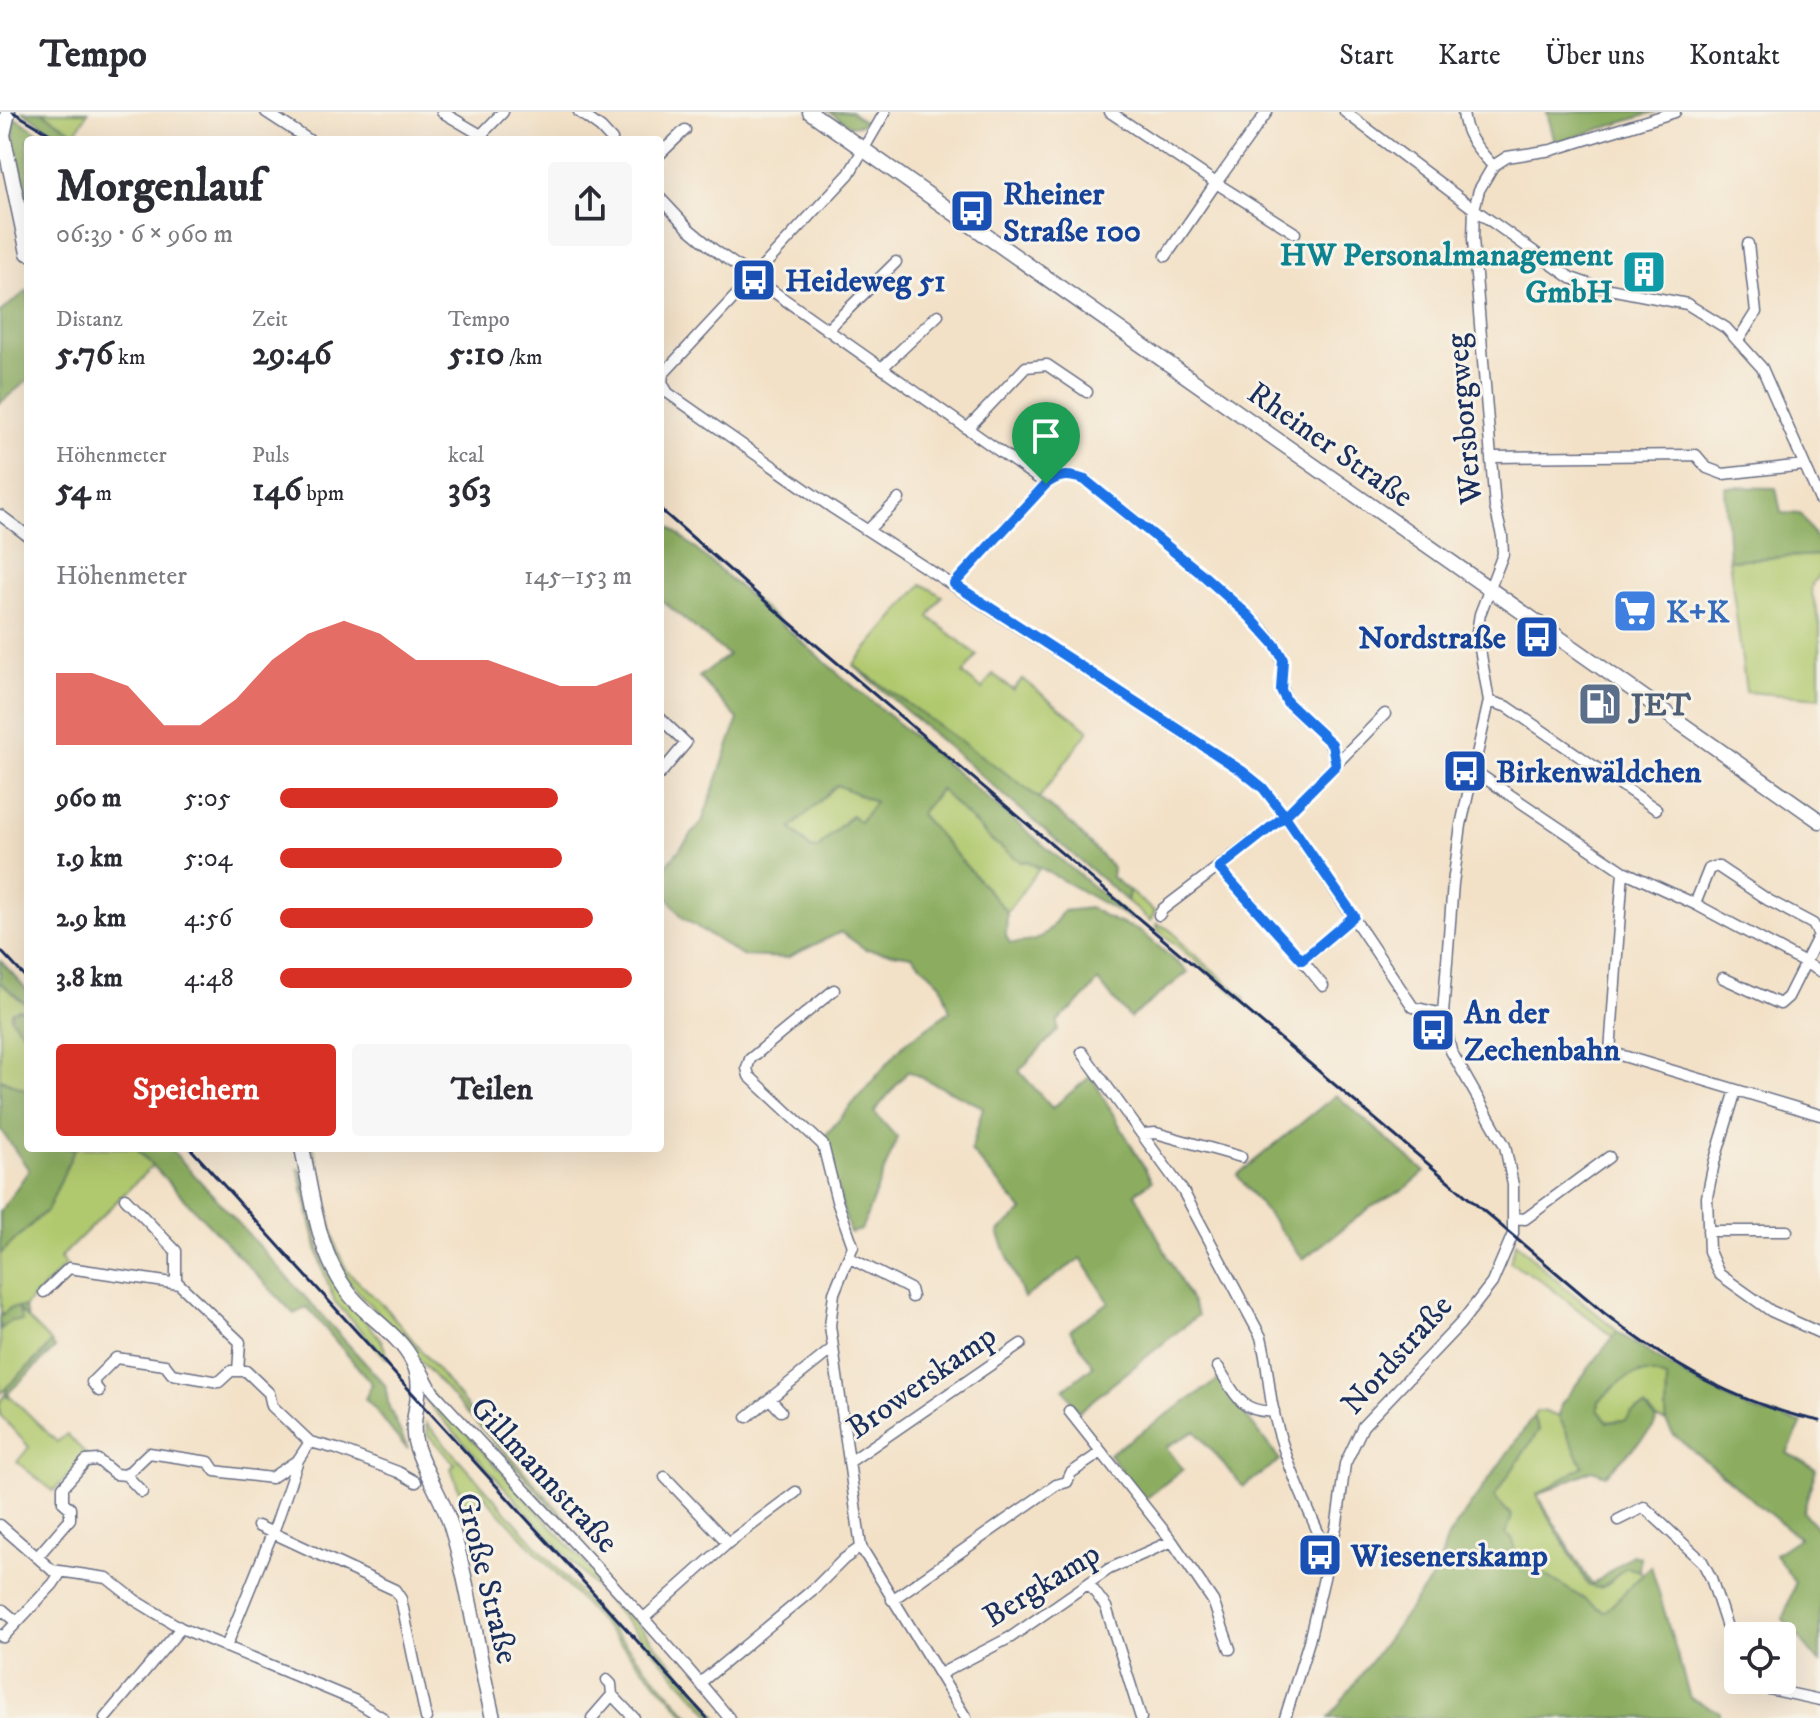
<!DOCTYPE html>
<html lang="de">
<head>
<meta charset="utf-8">
<style>
	:root { --surface:#fff; --page:#f7f7f7; --text:#2b2b33; --muted:#7c7c81; --line:#e1e1e2; --accent:#d93025 }
	body { margin:0; font-family:"IM FELL DW Pica",serif; background:var(--page); color:var(--text); height:100vh; display:flex; flex-direction:column; font-size:30px; white-space:nowrap }
	* { box-sizing:border-box; margin:0 }
	p { font-size:26px; color:var(--muted) }
	.icon { flex:none; width:44px; height:44px; fill:none; stroke:currentColor; stroke-width:2; stroke-linecap:round; stroke-linejoin:round }
	.map { position:relative; flex:1; overflow:hidden }
	.drawer { position:absolute; left:24px; top:24px; width:640px; height:1016px; display:flex; flex-direction:column; background:var(--surface); border-radius:8px; box-shadow:0 8px 32px #0002 }
	.drawer>* { flex:none }
	.buttons { position:absolute; left:1724px; top:1510px; display:grid; gap:16px }
	.buttons a { display:grid; place-items:center; width:72px; height:72px; border-radius:8px; background:var(--surface); box-shadow:0 8px 32px #0002; font-size:40px }
	.pin { position:absolute; display:grid; place-items:center; width:68px; height:68px; color:#fff; margin:-82px -34px; border-radius:50% 50% 50% 0; rotate:-45deg; box-shadow:0 0 8px #0007 }
	.pin .icon { rotate:45deg }
	.round { display:grid; place-items:center; flex:none; width:84px; height:84px; border-radius:8px; background:var(--page) }
	.summary { display:flex; align-items:center; justify-content:space-between; height:136px; padding:0 32px }
	h1 { font-size:44px; font-weight:700; line-height:60px }
	.figures { display:grid; grid-template-columns:repeat(3,1fr); gap:12px; height:136px; padding:8px 32px }
	.figures div { display:grid; align-content:center }
	.figures b { font-size:34px; font-weight:700 }
	.figures small { font-size:22px; font-weight:400 }
	.figures p { font-size:22px }
	.chart { height:224px; padding:16px 32px }
	.chart p { display:flex; justify-content:space-between }
	.chart svg { width:100%; height:144px; margin-top:8px; fill:var(--accent); opacity:.7 }
	.cta { display:flex; gap:16px; margin-top:auto; padding:16px 32px }
	.cta a { flex:1; height:92px; border-radius:8px; background:var(--accent); color:#fff; font-size:32px; font-weight:700; line-height:92px; text-align:center }
	.cta a+a { background:var(--page); color:var(--text) }
	ul { padding:0 32px; list-style:none; font-size:26px }
	li { display:grid; grid-template-columns:128px 96px 1fr; align-items:center; height:60px }
	li i { height:20px; border-radius:10px; background:var(--accent) }
	header { display:flex; align-items:center; gap:48px; box-sizing:border-box; height:112px; padding:0 40px; background:var(--surface); border-bottom:2px solid var(--line) }
	header strong { font-size:38px }
	nav { display:flex; gap:44px; margin-inline-start:auto; font-size:28px }
	.map>svg:first-child { display:block }
	.green { fill:#b1c96e; stroke:#667c66; stroke-width:2 }
	.forest { fill:#8cad61; stroke:#546e60; stroke-width:2; fill-rule:evenodd }
	.lines { fill:none; stroke-linecap:round; stroke-linejoin:round }
	.street-casing { stroke:#676d83; stroke-width:13 }
	.secondary-casing { stroke:#676d83; stroke-width:17 }
	.street { stroke:#fff; stroke-width:10 }
	.secondary { stroke:#fff; stroke-width:14 }
	.rail { stroke:#1b2f5e; stroke-width:3 }
	.route-casing { stroke:#fff; stroke-width:16 }
	.route { stroke:#1a73e8; stroke-width:10 }
	.labels { text-anchor:middle; stroke-width:6; stroke-linejoin:round; paint-order:stroke }
	.transit-label { font-size:32px; font-weight:bold; fill:#164399; stroke:#f7f3e8; text-anchor:start }
	.culture-label { font-size:32px; font-weight:bold; fill:#0d838f; stroke:#f7f3e8; text-anchor:end }
	.street-label { font-size:32px; fill:#1b2f5e; stroke:#f7f3e8 }
	.shop-label { font-size:32px; font-weight:bold; fill:#366cbe; stroke:#f7f3e8; text-anchor:start }
	.service-label { font-size:32px; font-weight:bold; fill:#4e5e75; stroke:#f7f3e8; text-anchor:start }
</style>
</head>
<body>
<header>
<strong>Tempo</strong>
<nav><a>Start</a><a>Karte</a><a>Über uns</a><a>Kontakt</a></nav>
</header>
<div class="map">
<svg width="1820" height="1606" viewBox="0 0 1820 1606">
	<rect width="100%" height="100%" fill="#f7f3e8"/>
	<filter id="ink" filterUnits="userSpaceOnUse"><feTurbulence type="fractalNoise" baseFrequency=".0125" numOctaves="2"/><feDisplacementMap in="SourceGraphic" scale="16" xChannelSelector="R" yChannelSelector="G"/><feConvolveMatrix kernelMatrix="1 2 1 2 8 2 1 2 1" color-interpolation-filters="sRGB"/></filter>
	<filter id="wash" filterUnits="userSpaceOnUse"><feTurbulence type="fractalNoise" baseFrequency=".006" numOctaves="4" result="noise"/><feDisplacementMap in="SourceGraphic" scale="32" xChannelSelector="R" yChannelSelector="G"/><feGaussianBlur stdDeviation="1.8" result="paint"/><feColorMatrix in="noise" values="0 0 0 0 0 0 0 0 0 0 0 0 0 0 0 0 0 1.4 0 .05"/><feComposite in="paint" operator="in"/></filter>
	<g filter="url(#wash)">
		<rect width="100%" height="100%" fill="#f3e1c7"/>
		<!-- green -->
		<path class="green" d="M 42,0 L 88,0 L 75,22 Z
			M 1820,443 L 1820,462 L 1813,470 L 1811,477 L 1820,513 L 1820,586 L 1746,580 L 1729,448 Z
			M 922,472 L 942,484 L 929,505 L 977,543 L 963,562 L 982,577 L 993,562 L 1013,578 L 1022,567 L 1089,618 L 1039,686 L 853,553 Z
			M 837,672 L 875,690 L 860,710 L 851,703 L 817,737 L 810,736 L 791,716 Z
			M 941,677 L 991,728 L 1021,750 L 1027,749 L 1039,757 L 1007,800 L 920,702 Z
			M 1129,779 L 1155,800 L 1150,809 L 1127,789 Z
			M 1156,812 C 1166,814 1176,821 1180,830 L 1244,885 L 1245,890 L 1158,818 Z
			M 0,870 L 28,894 L 28,979 L 0,967 Z
			M 75,1036 L 136,1036 L 152,1054 L 60,1146 L 66,1153 L 24,1195 L 10,1196 L 1,1204 L 0,1142 L 48,1097 Z
			M 310,1036 L 314,1036 L 336,1135 L 347,1159 L 388,1198 L 482,1313 L 564,1404 L 569,1414 L 344,1164 L 333,1138 Z
			M 298,1057 L 301,1058 L 323,1150 L 329,1163 L 381,1228 L 389,1247 L 387,1247 L 335,1190 L 321,1153 Z
			M 1516,1130 L 1555,1167 L 1613,1215 L 1617,1220 L 1613,1225 L 1542,1169 L 1510,1150 Z
			M 18,1197 L 52,1231 L 0,1282 L 0,1215 Z
			M 1652,1260 L 1667,1266 L 1666,1310 L 1657,1307 L 1649,1298 L 1626,1308 L 1607,1310 L 1598,1297 L 1599,1289 L 1627,1264 Z
			M 429,1280 L 582,1448 L 719,1606 L 714,1606 L 427,1290 L 426,1285 Z
			M 7,1281 L 57,1330 L 67,1322 L 88,1344 L 53,1379 L 17,1350 L 29,1335 L 0,1303 L 0,1290 Z
			M 1543,1299 L 1559,1305 L 1585,1350 L 1583,1354 L 1537,1383 L 1537,1385 L 1588,1473 L 1601,1476 L 1626,1455 L 1633,1455 L 1643,1461 L 1609,1514 L 1515,1444 L 1513,1428 L 1506,1422 L 1493,1385 L 1539,1318 L 1533,1305 L 1536,1300 Z
			M 426,1311 L 692,1606 L 689,1606 L 477,1376 L 484,1386 L 466,1398 L 451,1356 L 455,1352 L 428,1323 Z"/>
		<!-- forest -->
		<path class="forest" d="M 23,0 L 42,0 L 85,28 L 67,28 Z
			M 830,0 L 851,0 L 867,12 L 850,14 Z
			M 1547,0 L 1656,0 L 1555,31 Z
			M 17,7 L 50,28 L 28,28 L 28,100 L 13,34 L 14,9 Z
			M 28,178 L 28,268 L 0,291 L 0,200 Z
			M 1725,375 L 1776,376 L 1781,401 L 1801,402 L 1820,433 L 1820,443 L 1729,448 Z
			M 660,406 L 834,558 L 1133,808 L 1028,749 L 1021,750 L 991,728 L 940,677 L 920,702 L 1007,800 L 1006,824 L 1010,831 C 1043,831 1045,824 1063,799 L 1090,796 L 1114,809 L 1139,818 L 1188,860 L 1130,906 L 1098,869 L 1085,885 L 1058,909 L 1058,918 L 1019,959 L 1052,996 L 1091,964 L 1152,1069 L 1135,1081 L 1198,1203 L 1078,1300 L 1064,1277 L 1093,1254 L 1070,1218 L 1109,1190 L 1081,1146 L 1024,1186 L 998,1120 L 1023,1099 L 971,1039 L 983,995 L 908,959 L 874,1000 L 897,1026 L 861,1118 L 850,1121 L 830,1052 L 825,1024 L 904,932 L 950,899 L 941,872 L 912,844 L 865,837 L 841,820 L 787,846 L 742,844 L 682,805 L 660,773 L 660,761 L 702,710 L 738,607 L 699,565 L 728,543 L 660,487 ZM 837,673 L 875,690 L 860,710 L 852,703 L 817,737 L 810,736 L 791,716 Z
			M 853,553 L 1021,672 L 1070,711 L 1113,756 L 1112,765 L 1129,779 L 1127,789 Z
			M 0,848 L 28,879 L 28,894 L 0,870 Z
			M 19,897 L 28,900 L 28,928 L 11,906 L 12,900 Z
			M 0,967 L 28,979 L 28,1036 L 75,1036 L 48,1097 L 0,1142 L 0,1100 L 29,1058 L 0,1017 Z
			M 1336,983 L 1425,1060 L 1405,1077 L 1371,1095 L 1303,1147 L 1237,1063 Z
			M 136,1036 L 170,1036 L 385,1273 L 389,1295 L 408,1337 C 391,1322 383,1303 365,1287 L 372,1272 L 307,1195 L 294,1202 Z
			M 24,1195 L 28,1207 L 19,1198 L 22,1209 L 10,1209 L 0,1218 L 0,1205 L 10,1196 Z
			M 1617,1220 L 1689,1266 L 1751,1298 L 1802,1311 L 1787,1341 L 1816,1357 L 1803,1400 L 1820,1419 L 1820,1551 L 1783,1507 L 1795,1471 L 1775,1442 L 1799,1426 L 1674,1323 L 1666,1310 L 1667,1267 C 1636,1251 1621,1269 1599,1289 L 1598,1297 L 1607,1310 L 1626,1308 L 1631,1301 L 1645,1295 L 1657,1307 L 1653,1316 L 1606,1363 L 1592,1358 L 1537,1383 L 1592,1473 L 1632,1443 L 1640,1445 L 1639,1459 L 1626,1455 C 1615,1464 1603,1482 1588,1473 L 1537,1383 L 1583,1354 L 1559,1305 L 1561,1292 Z
			M 50,1231 L 55,1236 L 9,1280 L 8,1285 L 5,1283 L 7,1275 L 46,1239 Z
			M 1218,1268 L 1280,1348 L 1243,1375 L 1195,1319 L 1166,1335 L 1183,1357 L 1144,1388 L 1109,1342 Z
			M 1533,1305 L 1539,1318 L 1494,1385 L 1512,1404 L 1506,1422 L 1513,1428 L 1515,1444 L 1605,1500 L 1651,1454 L 1690,1586 L 1720,1600 L 1719,1606 L 1329,1606 L 1436,1461 L 1448,1425 Z"/>
	</g>
	<g filter="url(#ink)">
		<g class="lines">
			<!-- street casing -->
			<g class="street-casing">
				<path id="street" d="M 266,0 L 309,28
					M 442,0 L 481,23 L 481,28
					M 579,0 L 601,16 L 612,28
					M 885,0 L 849,62 L 663,262 L 662,271 L 668,281 L 831,395 L 1242,659 L 1263,676 L 1285,704 L 1413,895 L 1443,902
					M 1110,0 L 1216,71 L 1166,144
					M 1267,0 L 1216,71 L 1295,121
					M 1345,0 L 1474,97 L 1571,166 L 1594,174 L 1687,192 L 1726,216 L 1762,256 L 1820,388
					M 1463,0 C 1465,24 1478,37 1493,54
					M 481,23 L 503,0
					M 660,42 L 685,18
					M 660,86 L 689,117 L 713,137 L 1046,372
					M 827,218 L 896,150
					M 1739,227 L 1756,200 L 1748,132
					M 882,256 L 938,203
					M 967,317 L 1026,255 L 1047,253 L 1087,280
					M 1492,345 L 1696,343 L 1707,356 L 1723,362 L 1804,353
					M 0,403 L 28,424
					M 868,418 L 899,387
					M 954,472 L 1046,372 C 1060,362 1069,362 1085,368 C 1131,405 1179,442 1224,481 C 1242,497 1262,514 1276,534 C 1288,552 1276,569 1286,587 C 1302,614 1333,616 1336,653
					M 1489,589 L 1508,595 L 1656,697
					M 660,606 L 686,631 L 660,662
					M 1473,658 L 1623,759 L 1610,940 L 1820,1003
					M 1219,756 L 1302,848
					M 1623,759 L 1695,792 L 1820,859
					M 1695,792 L 1709,757 L 1717,754 L 1768,788 L 1813,812 L 1819,823 L 1788,885 L 1780,892 L 1723,866
					M 1159,803 L 1163,797 L 1285,704 L 1385,602
					M 1323,874 L 1302,848 L 1354,804
					M 834,878 L 750,947 L 747,956 L 749,964 L 823,1033 L 837,1089 L 853,1134 L 834,1181 L 830,1214 L 861,1435 L 966,1606
					M 1082,940 L 1183,1079 L 1261,1225 C 1267,1248 1268,1270 1272,1292 C 1281,1340 1302,1383 1321,1427 L 1330,1436
					M 1736,978 L 1714,1051 L 1707,1085 L 1709,1139 L 1719,1162 L 1771,1199 L 1820,1221
					M 1142,1022 L 1156,1021 L 1241,1045
					M 125,1086 L 176,1139 L 176,1169 L 240,1230 L 238,1259 L 246,1259 L 269,1281 L 272,1294 L 310,1330 L 337,1337 L 398,1360 L 416,1370
					M 1514,1106 L 1525,1107 L 1609,1045
					M 1708,1119 L 1787,1119
					M 850,1146 L 910,1177 L 912,1185
					M 44,1180 L 69,1156 L 179,1172
					M 416,1251 L 421,1256 L 433,1279 C 532,1388 636,1492 729,1606
					M 1218,1255 C 1234,1280 1240,1302 1274,1299
					M 99,1279 L 92,1270 L 116,1246 L 165,1253 L 172,1262 L 219,1270 L 231,1259 L 238,1259
					M 770,1287 L 781,1299
					M 1069,1299 L 1172,1429 L 1213,1489 L 1230,1537
					M 747,1305 L 832,1237
					M 851,1349 L 1021,1232
					M 126,1363 L 142,1380
					M 665,1365 L 728,1431
					M 1618,1408 L 1644,1395 L 1702,1449 L 1711,1466 L 1738,1549
					M 0,1413 L 52,1458 L 107,1466 L 135,1488 L 181,1516 L 354,1588 L 383,1606
					M 258,1414 L 395,1478 L 401,1487 L 426,1606
					M 37,1445 L 70,1407 L 70,1396 L 63,1390 L 63,1375 L 86,1349 L 98,1348 L 115,1362 L 126,1363 L 149,1341 L 209,1350 L 215,1359 L 271,1366 L 298,1348
					M 1089,1472 L 1106,1495 L 1141,1606
					M 892,1488 L 1056,1373 L 1067,1370 L 1071,1361 L 1100,1341
					M 0,1501 L 3,1498 L 17,1510
					M 644,1506 L 728,1431 L 796,1380
					M 0,1523 L 3,1525 L 53,1472 L 61,1460
					M 226,1535 L 276,1412 L 298,1348 L 310,1330
					M 940,1562 L 1011,1525 L 1109,1457 L 1172,1429
					M 607,1568 L 611,1572 L 612,1583 L 634,1606
					M 1745,1568 L 1751,1573 L 1820,1588
					M 700,1571 L 816,1475 L 844,1447 L 861,1435
					M 105,1606 L 181,1516
					M 592,1606 L 612,1583
					M 1285,1606 L 1309,1529 L 1337,1411 L 1345,1352 L 1363,1314 L 1460,1212 L 1492,1171 L 1513,1122 L 1513,1073 L 1505,1034 L 1451,939 L 1443,902 L 1453,771 L 1461,713 L 1489,589 L 1477,520 L 1480,502 L 1503,442 L 1502,424 L 1495,395 L 1473,127 L 1474,97 L 1479,78 L 1493,54 L 1507,45 L 1552,38 L 1675,0"/>
			</g>
			<!-- secondary casing -->
			<g class="secondary-casing">
				<path id="secondary" d="M 8,0 L 3,23 L 28,141
					M 810,0 L 1820,709
					M 302,1036 C 313,1087 317,1142 351,1184 C 369,1206 400,1223 413,1250 C 428,1279 407,1306 416,1333 C 424,1360 441,1383 450,1411 C 470,1475 477,1541 493,1606"/>
			</g>
			<!-- street -->
			<use href="#street" class="street"/>
			<!-- secondary -->
			<use href="#secondary" class="secondary"/>
			<!-- rail -->
			<path class="rail" d="M 13,0 L 60,28
				M 660,397 L 789,510 L 1604,1201 C 1669,1252 1738,1293 1820,1309
				M 0,838 L 28,868
				M 190,1036 L 707,1606"/>
		</g>
	</g>
	<g class="lines" filter="url(#ink)">
		<!-- route casing -->
		<g class="route-casing">
			<path id="route" d="M 1046,372 C 1060,362 1069,362 1085,368 L 1203,463 L 1249,504 L 1275,533 L 1283,547 L 1281,578 L 1287,590 L 1332,632 L 1336,653 L 1285,704 L 1354,804 L 1302,848 L 1219,756 L 1285,704 L 1263,676 L 1242,659 L 954,472 L 1046,372"/>
		</g>
		<!-- route -->
		<use href="#route" class="route"/>
	</g>
	<!-- icons -->
	<defs>
		<g id="bus-square" transform="scale(2.3)"><rect x="-9" y="-9" width="18" height="18" rx="4" fill="#1a4fb4" stroke="#f7f3e8"/><path d="M-5-6H5V4H4V6H2V4H-2V6H-4V4H-5ZM-3.5-4V0h7V-4ZM-3.5 1.2v1.5H-2V1.2ZM2 1.2v1.5H3.5V1.2Z" fill="#fff"/></g>
		<g id="building-square" transform="scale(2.3)"><rect x="-9" y="-9" width="18" height="18" rx="4" fill="#0f9aa8" stroke="#f7f3e8"/><path d="M-4-6H4V6H1V3H-1V6H-4ZM-2.5-4.3h1.7v1.8h-1.7ZM.8-4.3h1.7v1.8H.8ZM-2.5-1h1.7V.8h-1.7ZM.8-1h1.7V.8H.8Z" fill="#fff"/></g>
		<g id="supermarket-square" transform="scale(2.3)"><rect x="-9" y="-9" width="18" height="18" rx="4" fill="#3f7fe0" stroke="#f7f3e8"/><path d="M-6-5.5h2.5l.6 2H6L4.5 2H-2.5L-4.4-4H-6ZM-1.5 3.2a1.3 1.3 0 1 0 .1 0ZM3 3.2a1.3 1.3 0 1 0 .1 0Z" fill="#fff"/></g>
		<g id="fuel-square" transform="scale(2.3)"><rect x="-9" y="-9" width="18" height="18" rx="4" fill="#5c6f8a" stroke="#f7f3e8"/><path d="M-5.5-6h7V0h2V4h1.3V-2.5L3-4.5l.8-.8L6-3V5H2.5V1h-1V6h-7ZM-4.2-4.7v3.2H.2V-4.7Z" fill="#fff"/></g>
	</defs>
	<g fill-rule="evenodd">
		<use href="#bus-square" x="972" y="99"/>
		<use href="#building-square" x="1644" y="160"/>
		<use href="#bus-square" x="754" y="168"/>
		<use href="#supermarket-square" x="1635" y="499"/>
		<use href="#bus-square" x="1537" y="525"/>
		<use href="#fuel-square" x="1600" y="592"/>
		<use href="#bus-square" x="1465" y="659"/>
		<use href="#bus-square" x="1433" y="918"/>
		<use href="#bus-square" x="1320" y="1443"/>
	</g>
	<g class="labels">
		<!-- transit labels -->
		<g class="transit-label">
			<text x="1003" y="92">Rheiner<tspan x="1003" dy="37">Straße 100</tspan></text>
			<text x="785" y="179">Heideweg 51</text>
			<text x="1506" y="536" text-anchor="end">Nordstraße</text>
			<text x="1496" y="670">Birkenwäldchen</text>
			<text x="1464" y="911">An der<tspan x="1464" dy="37">Zechenbahn</tspan></text>
			<text x="1351" y="1454">Wiesenerskamp</text>
		</g>
		<!-- culture labels -->
		<g class="culture-label">
			<text x="1613" y="153">HW Personalmanagement<tspan x="1613" dy="37">GmbH</tspan></text>
		</g>
		<!-- street labels -->
		<g class="street-label">
			<text transform="translate(1463 307) rotate(-95)" y="11">Wersborgweg</text>
			<text transform="translate(1331 332) rotate(35)" y="11">Rheiner Straße</text>
			<text transform="translate(1396 1242) rotate(-48)" y="11">Nordstraße</text>
			<text transform="translate(921 1269) rotate(-35)" y="11">Browerskamp</text>
			<text transform="translate(545 1362) rotate(47)" y="11">Gillmannstraße</text>
			<text transform="translate(488 1466) rotate(76)" y="11">Große Straße</text>
			<text transform="translate(1041 1472) rotate(-32)" y="11">Bergkamp</text>
		</g>
		<!-- shop labels -->
		<g class="shop-label">
			<text x="1666" y="510">K+K</text>
		</g>
		<!-- service labels -->
		<g class="service-label">
			<text x="1631" y="603">JET</text>
		</g>
	</g>
</svg>
<div class="buttons">
<a><svg class="icon" aria-label="locate" viewBox="0 0 24 24"><circle cx="12" cy="12" r="6"/><path d="M12 2v4M12 18v4M2 12h4M18 12h4"/></svg></a>
</div>
<div class="pin" style="left:1046px;top:372px;background:#1e9e55"><svg class="icon" aria-label="arrive" viewBox="0 0 24 24"><path d="M6 21V4h12l-3 4 3 4H6"/></svg></div>
<section class="drawer">
<div class="summary"><div><h1>Morgenlauf</h1><p>06:39 · 6 × 960 m</p></div><a class="round"><svg class="icon" aria-label="share" viewBox="0 0 24 24"><path d="M12 15V3M7 8l5-5 5 5M5 13v7h14v-7"/></svg></a></div>
<div class="figures">
<div><p>Distanz</p><b>5.76<small> km</small></b></div>
<div><p>Zeit</p><b>29:46</b></div>
<div><p>Tempo</p><b>5:10<small> /km</small></b></div>
</div>
<div class="figures">
<div><p>Höhenmeter</p><b>54<small> m</small></b></div>
<div><p>Puls</p><b>146<small> bpm</small></b></div>
<div><p>kcal</p><b>363</b></div>
</div>
<div class="chart"><p><span>Höhenmeter</span>145–153 m</p>
<svg viewBox="0 0 160 44" preserveAspectRatio="none"><path d="M0 44V22L10 22L20 26L30 38L40 38L50 30L60 18L70 10L80 6L90 10L100 18L110 18L120 18L130 22L140 26L150 26L160 22V44z"/></svg>
</div>
<ul>
<li><b>960 m</b>5:05<i style="width:79%"></i></li>
<li><b>1.9 km</b>5:04<i style="width:80%"></i></li>
<li><b>2.9 km</b>4:56<i style="width:89%"></i></li>
<li><b>3.8 km</b>4:48<i style="width:100%"></i></li>
</ul>
<div class="cta"><a>Speichern</a><a>Teilen</a></div>
</section>
</div>
</body>
</html>
